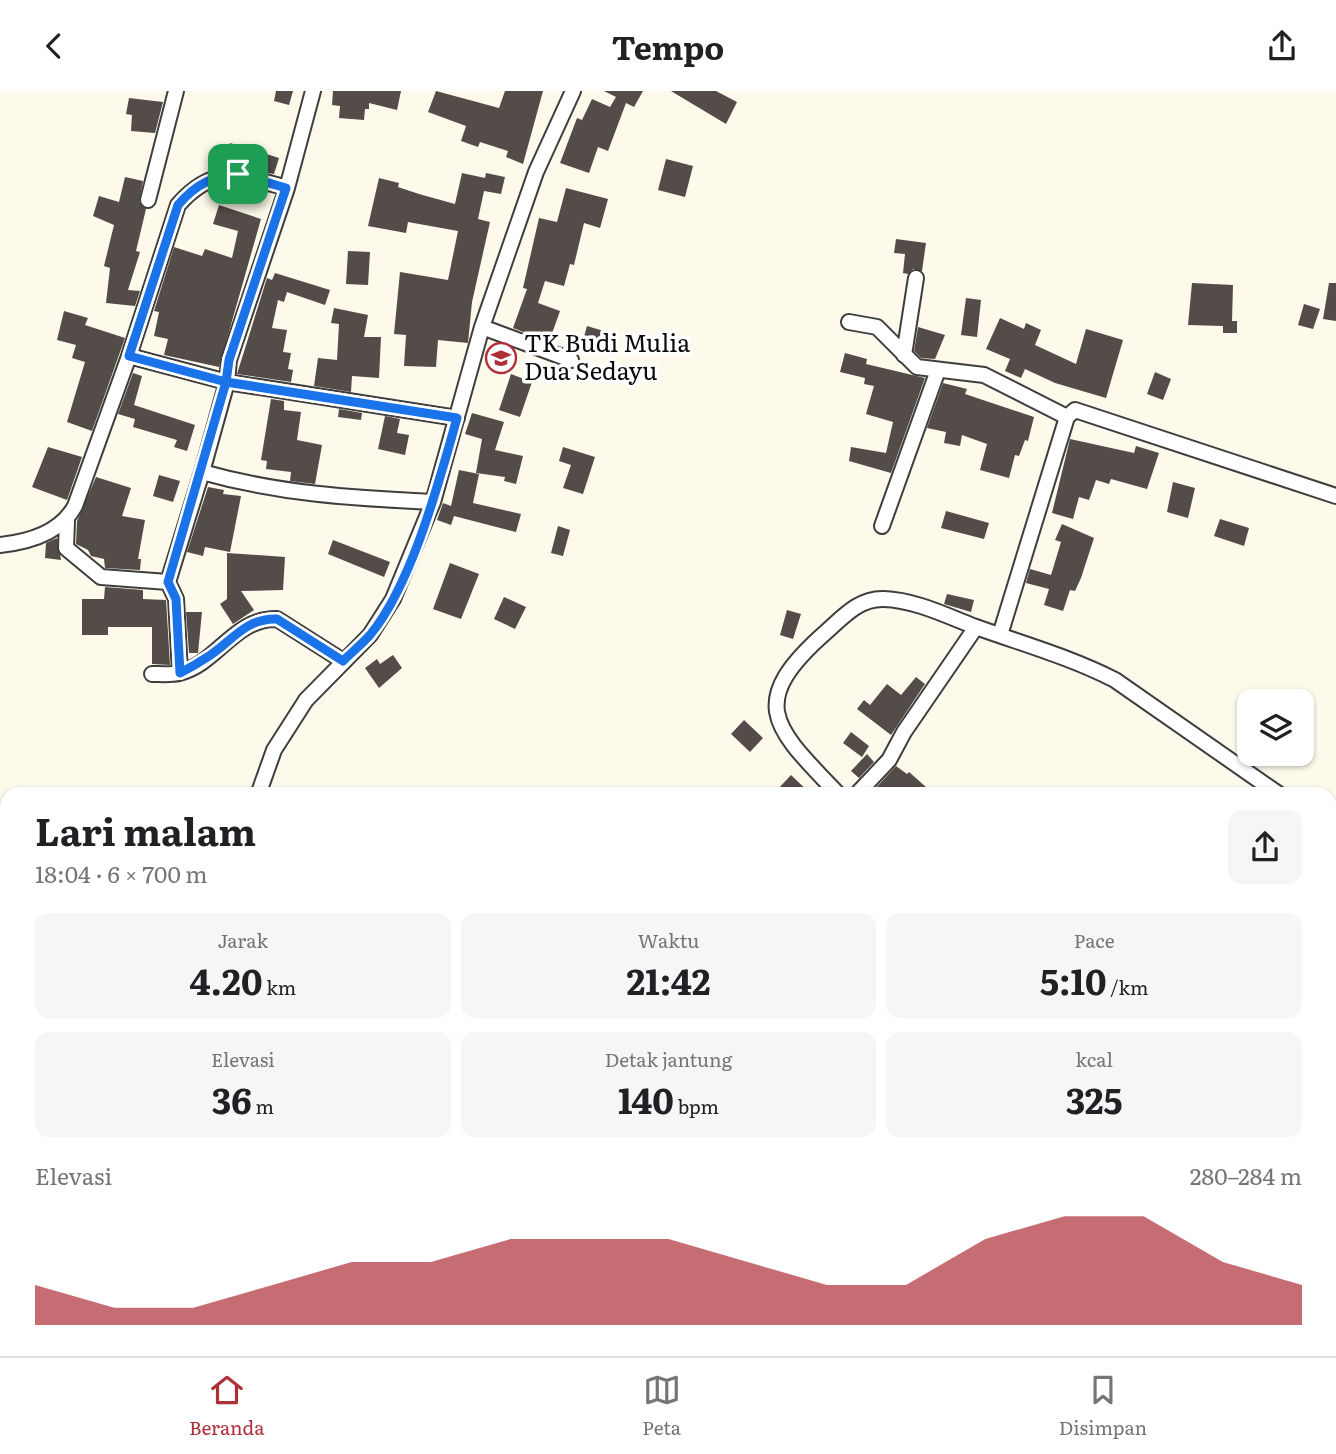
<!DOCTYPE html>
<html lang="id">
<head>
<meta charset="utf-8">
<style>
	:root { --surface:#fff; --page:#f6f6f6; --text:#202124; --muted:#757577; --line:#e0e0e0; --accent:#af2f39 }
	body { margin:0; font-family:Literata,serif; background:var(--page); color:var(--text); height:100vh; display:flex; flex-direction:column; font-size:26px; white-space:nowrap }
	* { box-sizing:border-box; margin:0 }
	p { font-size:23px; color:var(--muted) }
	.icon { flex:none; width:38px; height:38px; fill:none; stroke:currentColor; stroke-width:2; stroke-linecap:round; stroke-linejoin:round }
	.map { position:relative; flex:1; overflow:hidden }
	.panel { position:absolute; left:0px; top:696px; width:1337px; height:569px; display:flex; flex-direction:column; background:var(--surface); border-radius:21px 21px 0 0; box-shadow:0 2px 5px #0004 }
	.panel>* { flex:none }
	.controls { position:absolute; left:1237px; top:598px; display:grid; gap:14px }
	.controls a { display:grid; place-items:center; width:77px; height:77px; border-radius:14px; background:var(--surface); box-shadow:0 2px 5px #0004; font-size:35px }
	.pin { position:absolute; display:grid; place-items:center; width:60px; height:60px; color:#fff; margin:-30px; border-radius:14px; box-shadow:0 4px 10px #0006 }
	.round { display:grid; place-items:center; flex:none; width:74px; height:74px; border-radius:14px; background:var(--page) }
	.overview { display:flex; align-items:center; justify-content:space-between; height:119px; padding:0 35px }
	h1 { font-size:38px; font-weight:700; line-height:52px }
	.figures { display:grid; grid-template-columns:repeat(3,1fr); gap:10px; height:119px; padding:7px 35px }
	.figures div { display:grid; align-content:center; border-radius:14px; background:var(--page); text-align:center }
	.figures b { font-size:35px; font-weight:700 }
	.figures small { font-size:19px; font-weight:400 }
	.figures p { font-size:19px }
	.chart { height:196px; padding:14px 35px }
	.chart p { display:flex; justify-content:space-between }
	.chart svg { width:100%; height:126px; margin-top:7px; fill:var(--accent); opacity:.7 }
	header { display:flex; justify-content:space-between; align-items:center; height:91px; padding:0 35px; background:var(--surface); font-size:32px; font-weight:700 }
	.tabs { display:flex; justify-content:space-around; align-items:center; height:98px; border-top:2px solid var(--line); background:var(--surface); font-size:19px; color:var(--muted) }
	.tabs a { display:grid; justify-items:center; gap:4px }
	.tabs .current { color:var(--accent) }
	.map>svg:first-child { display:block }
	.building { fill:#534c48 }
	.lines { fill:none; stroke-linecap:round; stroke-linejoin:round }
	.minor-casing { stroke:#3e3e3e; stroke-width:18 }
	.minor { stroke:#fff; stroke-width:14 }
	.route-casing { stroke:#fff; stroke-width:14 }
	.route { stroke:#1a73e8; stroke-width:9 }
	.labels { text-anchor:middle; stroke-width:7; stroke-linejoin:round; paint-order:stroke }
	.poi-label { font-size:24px; fill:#0b0b0b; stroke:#fff; text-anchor:start }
</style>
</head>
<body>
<header><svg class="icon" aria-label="back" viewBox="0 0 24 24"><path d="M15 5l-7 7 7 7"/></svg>Tempo<svg class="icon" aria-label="share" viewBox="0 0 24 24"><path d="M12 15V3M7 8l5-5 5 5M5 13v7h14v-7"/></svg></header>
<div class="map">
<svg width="1336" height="1265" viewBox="0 0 1336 1265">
	<rect width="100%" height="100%" fill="#fdf9eb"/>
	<!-- building -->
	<path class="building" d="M 276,0 L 293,0 L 289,14 L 274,10 Z
		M 333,0 L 401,0 L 397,19 L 369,12 L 369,18 L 365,18 L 364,29 L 339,27 L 340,15 L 332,14 Z
		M 436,0 L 499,17 L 505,0 L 543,0 L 523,73 L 506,66 L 508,60 L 480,51 L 478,56 L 461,50 L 466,35 L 428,21 Z
		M 604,0 L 643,0 L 634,16 L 626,12 L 608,60 L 598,56 L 589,82 L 560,72 L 577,27 L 582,29 L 592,8 L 610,16 L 616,6 Z
		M 671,0 L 716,0 L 737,11 L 726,33 Z
		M 129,7 L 163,11 L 155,42 L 131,40 L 132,24 L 126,23 Z
		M 230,52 L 279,67 L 274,83 L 224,74 Z
		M 666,68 L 693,75 L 685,106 L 658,99 Z
		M 462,82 L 485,87 L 486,82 L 505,86 L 501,103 L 484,100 L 478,128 L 490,131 L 472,211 L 468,252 L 438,249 L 436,276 L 404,275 L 406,244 L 394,243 L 400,181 L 448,189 L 458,140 L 408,131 L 406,142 L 368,135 L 379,87 L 399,92 L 398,96 L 419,103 L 455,113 Z
		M 125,86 L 143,90 L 139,111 L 146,118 L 136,160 L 140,161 L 128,199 L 140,200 L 135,215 L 106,212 L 110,177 L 104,175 L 114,134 L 93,125 L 99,105 L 119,111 Z
		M 566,97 L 608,108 L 600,137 L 584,132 L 574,174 L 570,173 L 564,195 L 545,190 L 538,212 L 560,220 L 549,251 L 513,237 L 527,198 L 523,197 L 539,127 L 557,131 Z
		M 219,114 L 261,128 L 219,276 L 164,264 L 168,248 L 154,245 L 159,221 L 154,220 L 174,156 L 202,165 L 205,158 L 232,167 L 238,140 L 213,133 Z
		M 896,148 L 926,152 L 922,180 L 913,178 L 908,183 L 903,182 L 905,163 L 894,162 Z
		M 348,160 L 370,161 L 368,194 L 346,193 Z
		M 275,182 L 330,199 L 325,214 L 287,201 L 284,211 L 278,209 L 272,237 L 287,239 L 283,261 L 291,262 L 288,278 L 293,279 L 291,291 L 237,283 L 267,187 L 272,189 Z
		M 1192,192 L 1233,194 L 1232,230 L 1237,230 L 1237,242 L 1223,242 L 1223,235 L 1188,234 Z
		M 1329,192 L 1336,192 L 1336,230 L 1323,228 Z
		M 966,207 L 981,209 L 977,246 L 961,244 Z
		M 1304,213 L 1320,218 L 1313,238 L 1298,234 Z
		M 334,217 L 368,224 L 364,246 L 381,246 L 379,287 L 352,285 L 351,301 L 314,295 L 318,267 L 337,269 L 339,233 L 331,232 Z
		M 64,220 L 88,227 L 85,234 L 125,247 L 92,340 L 67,331 L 85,271 L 72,267 L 76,254 L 57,249 Z
		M 1000,227 L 1024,238 L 1026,232 L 1041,239 L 1035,254 L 1076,273 L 1086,238 L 1123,249 L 1106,307 L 1055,292 L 1025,278 L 1021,287 L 1005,280 L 1010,268 L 986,258 Z
		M 587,235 L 607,241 L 604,254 L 583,249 Z
		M 918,236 L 945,244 L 935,268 L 921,267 L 914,260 Z
		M 845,262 L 867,268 L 866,273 L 925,287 L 891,382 L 849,370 L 851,356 L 886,362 L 893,331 L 866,323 L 874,295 L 864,293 L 865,287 L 840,281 Z
		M 1155,281 L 1171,288 L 1163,309 L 1147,303 Z
		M 133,282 L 142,285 L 134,314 L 195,334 L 187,360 L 174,356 L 177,349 L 133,336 L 135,328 L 118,323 Z
		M 511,283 L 532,291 L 520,326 L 499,319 Z
		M 943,292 L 967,298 L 965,303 L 1034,326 L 1028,350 L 1025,349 L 1019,365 L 1015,364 L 1009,387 L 980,379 L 987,353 L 962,344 L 960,355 L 944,352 L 946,341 L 927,337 Z
		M 271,308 L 284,310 L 284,319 L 301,321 L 297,349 L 322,354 L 315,393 L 290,390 L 291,381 L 266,378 L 267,370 L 261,369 Z
		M 339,318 L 362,322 L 361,329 L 338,326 Z
		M 472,322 L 504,331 L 495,359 L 523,365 L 516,393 L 504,390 L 505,386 L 476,382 L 482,348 L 465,343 Z
		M 385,325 L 400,328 L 397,342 L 409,344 L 405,364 L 378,358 Z
		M 1070,348 L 1134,362 L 1136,355 L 1159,362 L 1147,398 L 1111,388 L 1109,393 L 1096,389 L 1089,409 L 1079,406 L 1073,428 L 1052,422 Z
		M 48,356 L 82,366 L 67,409 L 32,396 Z
		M 563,356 L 595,366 L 583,403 L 563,397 L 571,374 L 559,370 Z
		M 459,379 L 479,383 L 473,412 L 521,423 L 516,441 L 454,425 L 451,434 L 437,429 L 443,412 L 451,415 Z
		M 159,384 L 180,390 L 173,411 L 153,405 Z
		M 96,386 L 131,397 L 122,425 L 145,429 L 138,468 L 141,468 L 140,479 L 105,477 L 104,468 L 91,465 L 88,459 L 76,453 L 77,430 Z
		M 1173,391 L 1195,397 L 1188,427 L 1167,421 Z
		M 208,396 L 224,399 L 223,403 L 241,405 L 230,461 L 205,456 L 203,465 L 187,461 Z
		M 946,420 L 989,432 L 984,448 L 941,437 Z
		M 1220,428 L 1249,437 L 1244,455 L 1214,445 Z
		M 1062,433 L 1094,447 L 1081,487 L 1075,500 L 1070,499 L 1063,520 L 1044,514 L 1049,498 L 1026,492 L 1030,478 L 1051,484 L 1061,451 L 1055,449 Z
		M 558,435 L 570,439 L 563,465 L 551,462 Z
		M 57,447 L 61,469 L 45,467 L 46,452 Z
		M 333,449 L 390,471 L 384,486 L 328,463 Z
		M 227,462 L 285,466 L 283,499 L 241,500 L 254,519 L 233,533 L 220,513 L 227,508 Z
		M 450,472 L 479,483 L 461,528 L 433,518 Z
		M 105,496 L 143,499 L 143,508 L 166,509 L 170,574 L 152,573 L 152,536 L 108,536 L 108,544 L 82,544 L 82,508 L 104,508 Z
		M 947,503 L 974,509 L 971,521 L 944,513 Z
		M 504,506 L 526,516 L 515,538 L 494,528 Z
		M 787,519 L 801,523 L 793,548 L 780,544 Z
		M 186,521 L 202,521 L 198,562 L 189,562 Z
		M 393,564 L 402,577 L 379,597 L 365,577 L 377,568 L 380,573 Z
		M 916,586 L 925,593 L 891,644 L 857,618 L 864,609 L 870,614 L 887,593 L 901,604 Z
		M 744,629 L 763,647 L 750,661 L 731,643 Z
		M 851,641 L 869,655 L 862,666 L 843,652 Z
		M 867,663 L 874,671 L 859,687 L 851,680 Z
		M 896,675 L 907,683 L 909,681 L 935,704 L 877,704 L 873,700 Z
		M 791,684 L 812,704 L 784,704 L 778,698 Z"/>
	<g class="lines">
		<!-- minor casing -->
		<g class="minor-casing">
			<path id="minor" d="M 148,109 L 176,0
				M 849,231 L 877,236 L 917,276 L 984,284 L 1067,326
				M 482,236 L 571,269
				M 904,264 L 916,187
				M 129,265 L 227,291 L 457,327
				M 202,381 C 280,403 352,407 433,411
				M 67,430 L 66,457 L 101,486 L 168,491
				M 882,435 L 938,279
				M 0,454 C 29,451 61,441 75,415 L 129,265 L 178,114 C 214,73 240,84 287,97
				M 1000,544 L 1067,326 L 1075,319 L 1336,405
				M 180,582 L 176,508 L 168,491 L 202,381 L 227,291 L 229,269 L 287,97 L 313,0
				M 152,583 C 160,583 171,584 179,582 C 217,573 234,527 277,528 L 343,570
				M 258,704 L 274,659 L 306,609 L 370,544 L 393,508 L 433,411 L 482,236 L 536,81 L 573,0
				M 839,704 C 775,637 744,613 826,541 C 843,526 859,507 884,508 C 915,509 947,525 976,536 C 1023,553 1070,566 1115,589 L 1280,704
				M 856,704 L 889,669 L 904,641 L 976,536
				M 1330,738 L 1336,742
				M 0,1128 L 7,1130
				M 375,1258 L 392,1265
				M 1116,1258 L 1119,1265
				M 315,1265 L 318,1258
				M 557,1265 L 561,1258
				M 1088,1265 L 1094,1258"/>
		</g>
		<!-- minor -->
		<use href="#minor" class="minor"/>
	</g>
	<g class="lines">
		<!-- route casing -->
		<g class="route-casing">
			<path id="route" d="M 238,83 C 211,86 196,93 178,114 L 129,265 L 226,291 L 168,491 L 176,508 L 180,582 C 190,577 200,571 209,565 C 233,549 246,527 277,528 L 343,570 C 352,561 362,553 370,544 C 412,493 439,391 457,327 L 226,291 L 229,269 L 286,97 L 238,83"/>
		</g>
		<!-- route -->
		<use href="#route" class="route"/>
	</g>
	<!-- icons -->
	<defs>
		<g id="school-ring" transform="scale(1.575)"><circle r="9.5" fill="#fff" stroke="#af2f39" stroke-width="1.5"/><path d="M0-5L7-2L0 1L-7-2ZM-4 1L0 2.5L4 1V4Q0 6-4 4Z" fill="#af2f39"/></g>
	</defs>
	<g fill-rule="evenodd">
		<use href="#school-ring" x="501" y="267"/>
	</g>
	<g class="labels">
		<!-- poi labels -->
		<g class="poi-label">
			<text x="524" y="261">TK Budi Mulia<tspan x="524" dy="28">Dua Sedayu</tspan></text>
		</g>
	</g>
</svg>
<div class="controls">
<a><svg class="icon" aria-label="layers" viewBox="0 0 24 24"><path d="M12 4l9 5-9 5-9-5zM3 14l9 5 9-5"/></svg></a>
</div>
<div class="pin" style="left:238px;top:83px;background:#1e9e55"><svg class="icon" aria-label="arrive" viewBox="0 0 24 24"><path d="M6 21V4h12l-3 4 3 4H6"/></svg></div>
<section class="panel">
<div class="overview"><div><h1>Lari malam</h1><p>18:04 · 6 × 700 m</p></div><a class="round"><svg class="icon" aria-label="share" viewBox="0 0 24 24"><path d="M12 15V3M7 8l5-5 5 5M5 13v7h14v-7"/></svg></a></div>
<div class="figures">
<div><p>Jarak</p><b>4.20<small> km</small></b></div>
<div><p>Waktu</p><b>21:42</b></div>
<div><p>Pace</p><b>5:10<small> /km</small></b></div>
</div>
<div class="figures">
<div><p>Elevasi</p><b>36<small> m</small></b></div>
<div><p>Detak jantung</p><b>140<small> bpm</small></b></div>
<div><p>kcal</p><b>325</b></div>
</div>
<div class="chart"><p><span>Elevasi</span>280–284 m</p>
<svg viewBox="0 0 160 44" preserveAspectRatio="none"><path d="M0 44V30L10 38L20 38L30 30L40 22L50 22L60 14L70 14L80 14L90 22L100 30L110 30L120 14L130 6L140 6L150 22L160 30V44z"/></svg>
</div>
</section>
</div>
<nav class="tabs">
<a class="current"><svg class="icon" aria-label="home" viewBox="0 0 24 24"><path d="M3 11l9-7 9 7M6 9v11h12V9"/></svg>Beranda</a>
<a><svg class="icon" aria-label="map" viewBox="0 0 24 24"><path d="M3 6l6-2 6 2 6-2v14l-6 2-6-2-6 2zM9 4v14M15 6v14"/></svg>Peta</a>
<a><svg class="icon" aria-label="saved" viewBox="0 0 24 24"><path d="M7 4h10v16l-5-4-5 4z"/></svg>Disimpan</a>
</nav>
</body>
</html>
